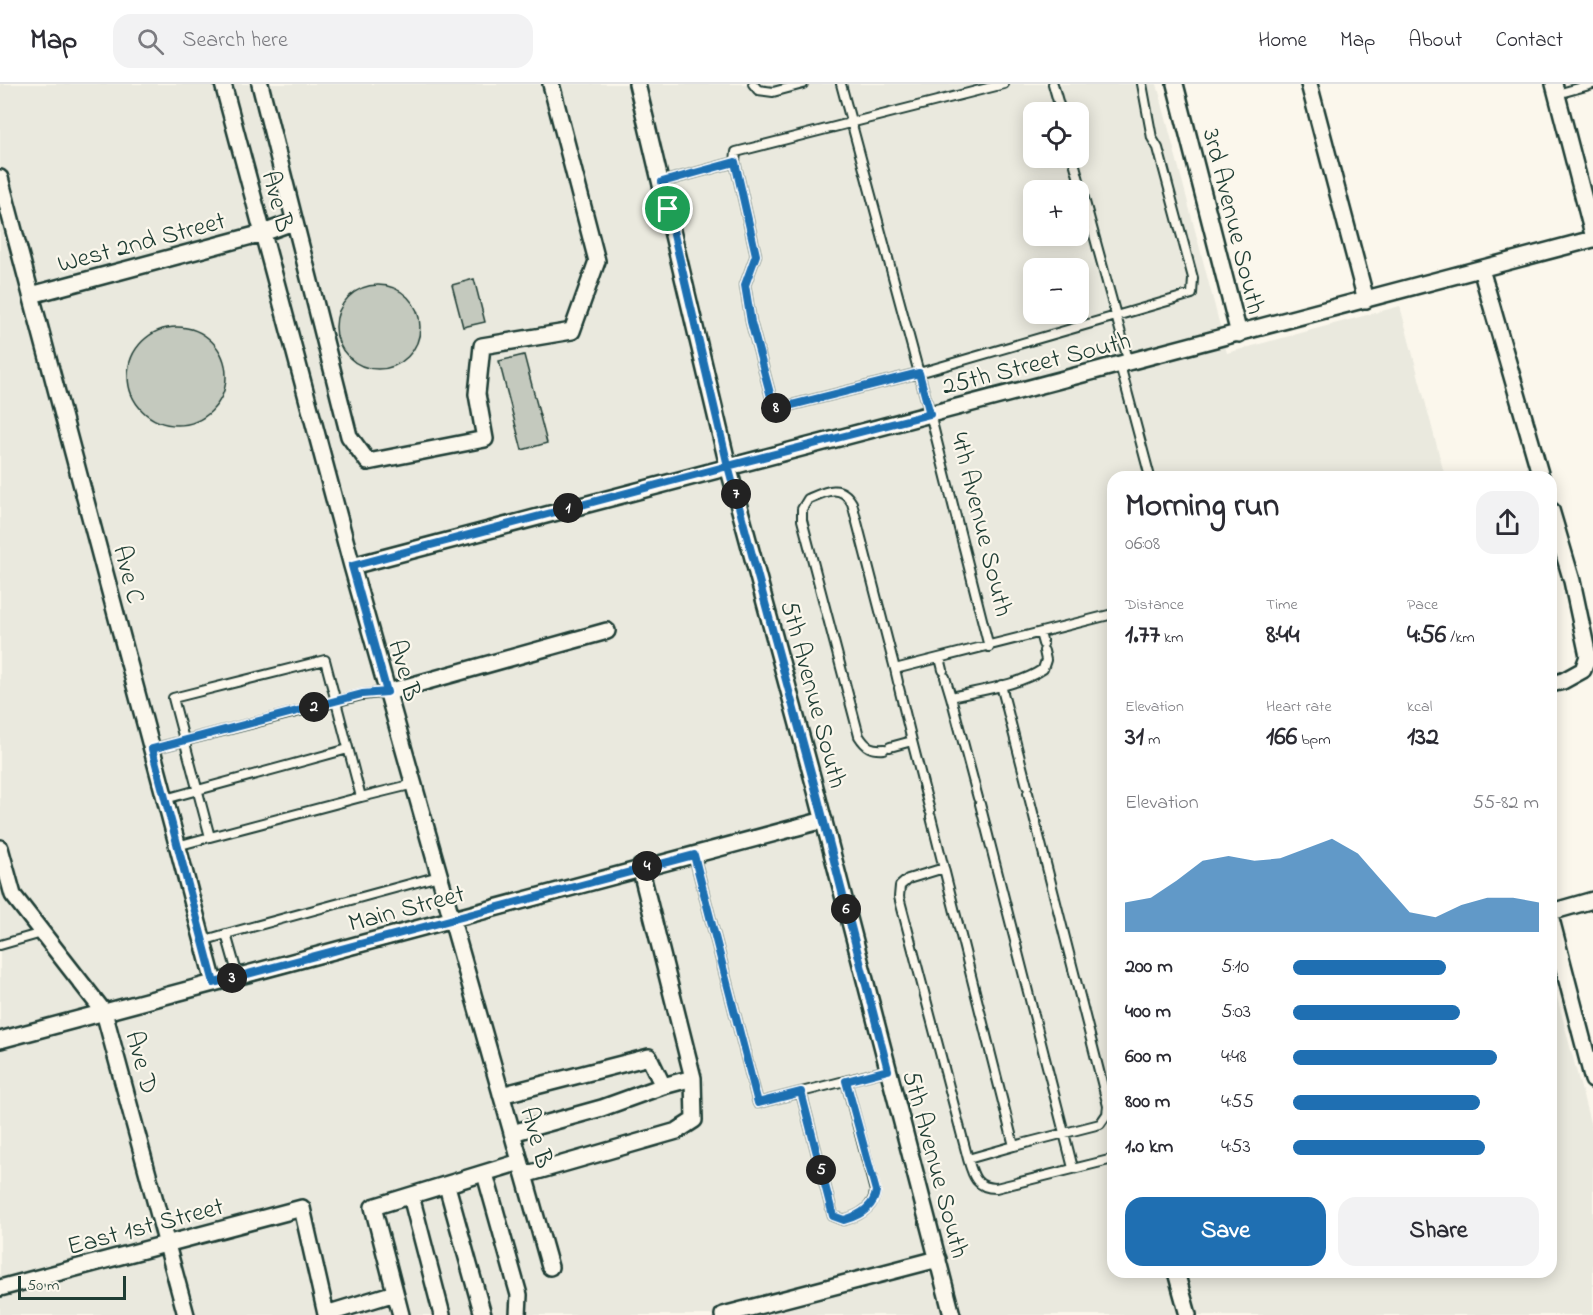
<!DOCTYPE html>
<html lang="en">
<head>
<meta charset="utf-8">
<style>
	:root { --surface:#fff; --page:#f2f2f3; --text:#2b2b33; --muted:#7c7c81; --line:#e1e1e2; --accent:#1f6fb2 }
	body { margin:0; font-family:"Indie Flower",sans-serif; background:var(--page); color:var(--text); height:100vh; display:flex; flex-direction:column; font-size:22px; white-space:nowrap }
	* { box-sizing:border-box; margin:0 }
	p { font-size:20px; color:var(--muted) }
	.icon { flex:none; width:33px; height:33px; fill:none; stroke:currentColor; stroke-width:2; stroke-linecap:round; stroke-linejoin:round }
	.map { position:relative; flex:1; overflow:hidden }
	.details { position:absolute; left:1107px; top:387px; width:450px; height:807px; display:flex; flex-direction:column; background:var(--surface); border-radius:18px; box-shadow:0 3px 15px #0003 }
	.details>* { flex:none }
	.controls { position:absolute; left:1023px; top:18px; display:grid; gap:12px }
	.controls a { display:grid; place-items:center; width:66px; height:66px; border-radius:12px; background:var(--surface); box-shadow:0 3px 15px #0003; font-size:30px }
	.scale { position:absolute; left:18px; bottom:15px; width:108px; box-sizing:border-box; padding-left:6px; border:3px solid #1f3d34; border-top:0; font-size:16px; line-height:21px; white-space:nowrap; color:#1f3d34; -webkit-text-stroke:4px #fbf7ec; paint-order:stroke }
	.pin { position:absolute; display:grid; place-items:center; width:51px; height:51px; color:#fff; margin:-26px; border:3px solid #fff; border-radius:50%; box-shadow:0 2px 6px #0007 }
	.km { position:absolute; width:30px; height:30px; margin:-15px; border-radius:50%; background:#222; color:#fff; font-size:16px; line-height:30px; text-align:center }
	.round { display:grid; place-items:center; flex:none; width:63px; height:63px; border-radius:18px; background:var(--page) }
	.overview { display:flex; align-items:center; justify-content:space-between; height:102px; padding:0 18px }
	h1 { font-size:33px; font-weight:700; line-height:45px }
	.stats { display:grid; grid-template-columns:repeat(3,1fr); gap:9px; height:102px; padding:6px 18px }
	.stats div { display:grid; align-content:center }
	.stats b { font-size:26px; font-weight:700 }
	.stats small { font-size:16px; font-weight:400 }
	.stats p { font-size:16px }
	.chart { height:168px; padding:12px 18px }
	.chart p { display:flex; justify-content:space-between }
	.chart svg { width:100%; height:108px; margin-top:6px; fill:var(--accent); opacity:.7 }
	.cta { display:flex; gap:12px; margin-top:auto; padding:12px 18px }
	.cta a { flex:1; height:69px; border-radius:18px; background:var(--accent); color:#fff; font-size:24px; font-weight:700; line-height:69px; text-align:center }
	.cta a+a { background:var(--page); color:var(--text) }
	ul { padding:0 18px; list-style:none; font-size:20px }
	li { display:grid; grid-template-columns:96px 72px 1fr; align-items:center; height:45px }
	li i { height:15px; border-radius:8px; background:var(--accent) }
	header { display:flex; align-items:center; gap:36px; box-sizing:border-box; height:84px; padding:0 30px; background:var(--surface); border-bottom:2px solid var(--line) }
	header strong { font-size:28px }
	nav { display:flex; gap:33px; margin-inline-start:auto; font-size:21px }
	.search { width:420px; height:54px; background:var(--page); display:flex; align-items:center; gap:15px; box-sizing:border-box; padding:0 21px; border-radius:18px; color:var(--muted); font-size:22px }
	.map>svg:first-child { display:block }
	.built { fill:#eae9de; fill-rule:evenodd }
	.building { fill:#c4c9be; stroke:#1f3d34; stroke-width:1.5 }
	.lines { fill:none; stroke-linecap:round; stroke-linejoin:round }
	.service-casing { stroke:#1f3d34; stroke-width:12 }
	.minor-casing { stroke:#1f3d34; stroke-width:20 }
	.service { stroke:#fbf7ec; stroke-width:8 }
	.minor { stroke:#fbf7ec; stroke-width:15 }
	.route-casing { stroke:#fff; stroke-width:12 }
	.route { stroke:#1f6fb2; stroke-width:8 }
	.labels { text-anchor:middle; stroke-width:4.5; stroke-linejoin:round; paint-order:stroke }
	.street-label { font-size:26px; fill:#1f3d34; stroke:#fbf7ec }
</style>
</head>
<body>
<header>
<strong>Map</strong>
<div class="search"><svg class="icon" aria-label="search" viewBox="0 0 24 24"><circle cx="10" cy="10" r="6"/><path d="M15 15l6 6"/></svg>Search here</div>
<nav><a>Home</a><a>Map</a><a>About</a><a>Contact</a></nav>
</header>
<div class="map">
<svg width="1593" height="1231" viewBox="0 0 1593 1231">
	<rect width="100%" height="100%" fill="#fbf7ec"/>
	<filter id="ink" filterUnits="userSpaceOnUse"><feTurbulence type="fractalNoise" baseFrequency=".0167" numOctaves="2"/><feDisplacementMap in="SourceGraphic" scale="12" xChannelSelector="R" yChannelSelector="G"/><feConvolveMatrix kernelMatrix="1 2 1 2 8 2 1 2 1" color-interpolation-filters="sRGB"/></filter>
	<g filter="url(#ink)">
		<!-- built -->
		<path class="built" d="M 0,0 L 1157,0 L 1227,269 L 1400,222 L 1445,393 L 1113,393 L 1113,1188 L 1551,1188 L 1551,890 L 1593,1050 L 1593,1231 L 0,1231 ZM 1034,28 L 1078,28 L 1078,74 L 1034,74 ZM 1034,106 L 1078,106 L 1078,152 L 1034,152 ZM 1034,184 L 1078,184 L 1078,230 L 1034,230 Z"/>
		<!-- building -->
		<path class="building" d="M 474,195 L 485,238 L 463,243 L 452,201 Z
			M336 243a42 42 0 1 1 84 0a42 42 0 1 1-84 0Z
			M128 292a49 49 0 1 1 98 0a49 49 0 1 1-98 0Z
			M 524,271 L 547,359 L 522,366 L 499,277 Z"/>
		<g class="lines">
			<!-- service casing -->
			<g class="service-casing">
				<path id="service" d="M 753,0 L 758,6 L 773,8 L 803,0
					M 841,0 L 930,330 L 989,563
					M 1004,0 L 736,68 L 735,78 L 756,171 L 745,201 L 751,238 L 771,313 L 776,325 L 919,289 L 1192,210 L 1193,194 L 1158,64 L 1152,54 L 1142,0
					M 1053,0 L 1061,28
					M 1557,10 L 1593,0
					M 1073,74 L 1129,279
					M 662,98 L 735,78
					M 1120,281 L 1150,393
					M 1040,549 L 1043,560
					M 940,574 L 943,586
					M 895,585 L 898,598
					M 945,593 L 951,613 C 980,606 1018,602 1043,585 L 1046,576 L 1044,567
					M 1001,601 L 1027,702
					M 951,613 L 978,714
					M 912,657 L 930,727
					M 890,663 L 912,657 L 899,604
					M 152,665 L 362,611 L 388,608
					M 884,665 C 871,666 866,663 859,652 L 802,436 L 802,425 L 808,415 C 826,407 841,399 852,419 L 895,585 L 1113,530
					M 361,713 L 210,753 L 173,614 L 325,576 L 361,713 L 414,700
					M 165,715 L 348,665
					M 980,720 L 1073,1084
					M 931,733 L 1014,1062 L 968,1075 L 899,813 L 900,802 L 908,795 L 944,784
					M 177,762 L 210,753
					M 694,771 L 758,1019 L 888,986
					M 202,857 L 226,850
					M 0,861 L 42,849
					M 238,892 L 226,850 L 439,792
					M 801,1008 L 833,1132 L 844,1136 C 858,1132 874,1124 875,1107 L 846,997
					M 1014,1062 L 1100,1040 L 1107,1030 L 1108,1022 L 1028,709
					M 968,1075 C 973,1092 976,1104 996,1104 L 1113,1075"/>
			</g>
			<!-- minor casing -->
			<g class="minor-casing">
				<path id="minor" d="M 223,0 L 352,482 L 550,1183
					M 260,0 L 349,352 L 368,378 L 485,355 L 477,310 L 482,262 L 572,247 L 597,177 L 551,0
					M 637,0 L 728,382 L 816,707 L 952,1231
					M 1175,0 L 1239,250
					M 1309,0 L 1366,216
					M 1554,0 L 1593,150
					M 0,94 L 214,899
					M 1481,185 L 1541,393
					M 31,211 L 263,149 L 293,138
					M 1551,426 L 1572,497 L 1588,572 L 1583,586 L 1563,597 L 1551,600
					M 352,482 C 765,372 1180,266 1593,155
					M 388,608 L 607,547
					M 0,764 L 13,811 L 104,928 L 186,1231
					M 1551,828 L 1593,816
					M 1551,835 L 1593,996
					M 0,956 L 824,736
					M 501,1011 L 649,973 L 663,1002
					M 512,1049 L 602,1024 L 663,1002 L 693,994 L 640,783
					M 485,1090 L 519,1211 L 518,1231
					M 524,1091 L 677,1047 L 694,1036 L 693,994
					M 447,1102 L 483,1231
					M 411,1112 L 442,1231
					M 1176,1188 L 1188,1231
					M 0,1204 L 302,1124 L 326,1230 L 395,1209
					M 401,1231 L 373,1123 L 520,1078
					M 723,1231 L 938,1175"/>
			</g>
			<!-- service -->
			<use href="#service" class="service"/>
			<!-- minor -->
			<use href="#minor" class="minor"/>
		</g>
	</g>
	<g class="lines" filter="url(#ink)">
		<!-- route casing -->
		<g class="route-casing">
			<path id="route" d="M 668,125 L 728,382 L 352,482 L 387,608 L 362,610 L 152,665 L 214,899 L 694,771 L 758,1019 L 801,1008 L 833,1132 L 844,1136 C 858,1132 874,1124 876,1107 L 846,997 L 888,986 L 816,707 L 728,382 L 930,330 L 919,289 L 776,325 L 771,313 L 751,238 L 745,201 L 756,171 L 735,78 L 662,98 L 668,125"/>
		</g>
		<!-- route -->
		<use href="#route" class="route"/>
	</g>
	<g class="labels">
		<!-- street labels -->
		<g class="street-label">
			<text transform="translate(279 117) rotate(75)" y="9">Ave B</text>
			<text transform="translate(1235 137) rotate(76)" y="9">3rd Avenue South</text>
			<text transform="translate(141 157) rotate(-15)" y="9">West 2nd Street</text>
			<text transform="translate(1036 278) rotate(-14)" y="9">25th Street South</text>
			<text transform="translate(983 440) rotate(76)" y="9">4th Avenue South</text>
			<text transform="translate(130 490) rotate(75)" y="9">Ave C</text>
			<text transform="translate(406 586) rotate(74)" y="9">Ave B</text>
			<text transform="translate(815 610) rotate(75)" y="9">5th Avenue South</text>
			<text transform="translate(406 823) rotate(-15)" y="9">Main Street</text>
			<text transform="translate(143 978) rotate(75)" y="9">Ave D</text>
			<text transform="translate(538 1053) rotate(74)" y="9">Ave B</text>
			<text transform="translate(937 1080) rotate(75)" y="9">5th Avenue South</text>
			<text transform="translate(145 1141) rotate(-15)" y="9">East 1st Street</text>
		</g>
	</g>
</svg>
<div class="controls">
<a><svg class="icon" aria-label="locate" viewBox="0 0 24 24"><circle cx="12" cy="12" r="6"/><path d="M12 2v4M12 18v4M2 12h4M18 12h4"/></svg></a>
<a>+</a>
<a>−</a>
</div>
<div class="scale">50 m</div>
<div class="pin" style="left:668px;top:125px;background:#1e9e55"><svg class="icon" aria-label="arrive" viewBox="0 0 24 24"><path d="M6 21V4h12l-3 4 3 4H6"/></svg></div>
<b class="km" style="left:568px;top:424px">1</b>
<b class="km" style="left:314px;top:623px">2</b>
<b class="km" style="left:232px;top:894px">3</b>
<b class="km" style="left:647px;top:782px">4</b>
<b class="km" style="left:821px;top:1086px">5</b>
<b class="km" style="left:846px;top:825px">6</b>
<b class="km" style="left:736px;top:410px">7</b>
<b class="km" style="left:776px;top:324px">8</b>
<section class="details">
<div class="overview"><div><h1>Morning run</h1><p>06:08</p></div><a class="round"><svg class="icon" aria-label="share" viewBox="0 0 24 24"><path d="M12 15V3M7 8l5-5 5 5M5 13v7h14v-7"/></svg></a></div>
<div class="stats">
<div><p>Distance</p><b>1.77<small> km</small></b></div>
<div><p>Time</p><b>8:44</b></div>
<div><p>Pace</p><b>4:56<small> /km</small></b></div>
</div>
<div class="stats">
<div><p>Elevation</p><b>31<small> m</small></b></div>
<div><p>Heart rate</p><b>166<small> bpm</small></b></div>
<div><p>kcal</p><b>132</b></div>
</div>
<div class="chart"><p><span>Elevation</span>55–82 m</p>
<svg viewBox="0 0 160 44" preserveAspectRatio="none"><path d="M0 44V32L10 30L20 23L30 15L40 13L50 15L60 14L70 10L80 6L90 12L100 24L110 36L120 38L130 33L140 30L150 30L160 32V44z"/></svg>
</div>
<ul>
<li><b>200 m</b>5:10<i style="width:62%"></i></li>
<li><b>400 m</b>5:03<i style="width:68%"></i></li>
<li><b>600 m</b>4:48<i style="width:83%"></i></li>
<li><b>800 m</b>4:55<i style="width:76%"></i></li>
<li><b>1.0 km</b>4:53<i style="width:78%"></i></li>
</ul>
<div class="cta"><a>Save</a><a>Share</a></div>
</section>
</div>
</body>
</html>
